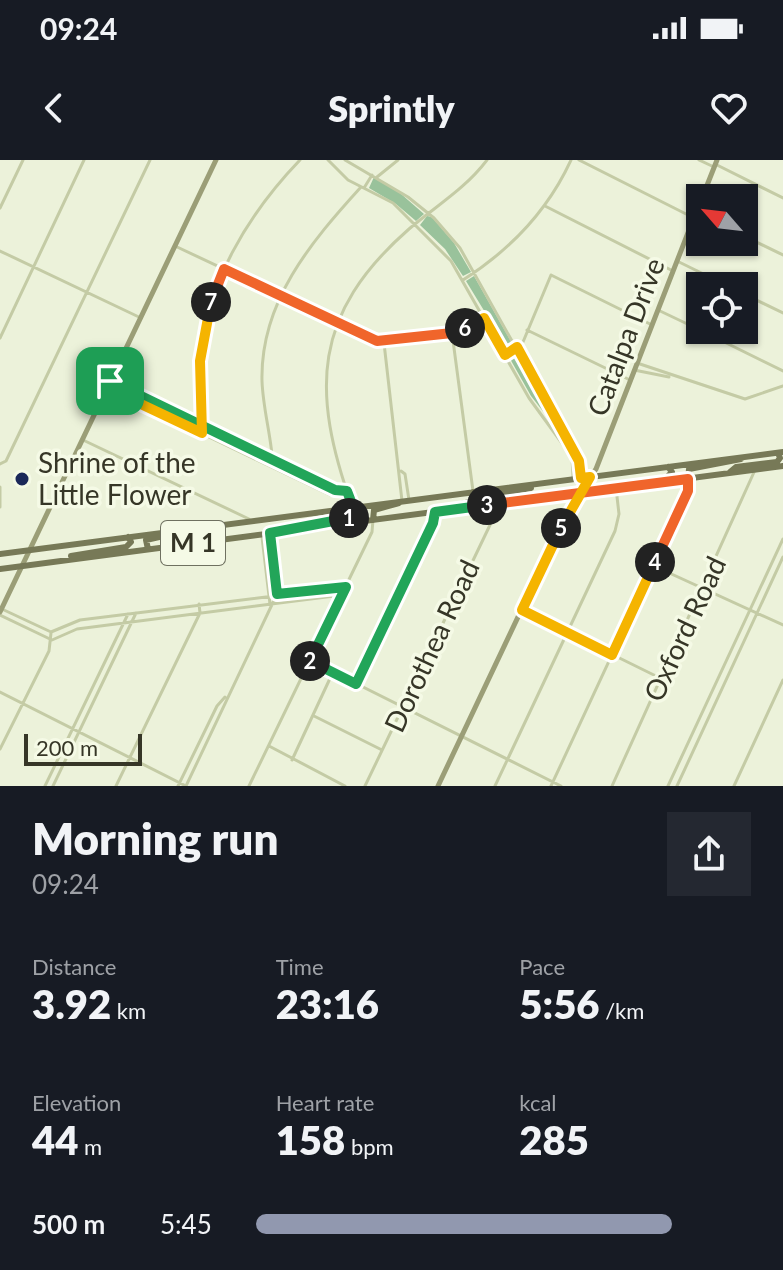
<!DOCTYPE html>
<html lang="en">
<head>
<meta charset="utf-8">
<style>
	:root { --surface:#171b24; --page:#242831; --text:#f1f3f6; --muted:#9ea1a6; --accent:#9198af }
	body { margin:0; font-family:Lato,sans-serif; background:var(--page); color:var(--text); height:100vh; display:flex; flex-direction:column; font-size:30px; white-space:nowrap }
	* { box-sizing:border-box; margin:0 }
	p { font-size:26px; color:var(--muted) }
	.icon { flex:none; width:44px; height:44px; fill:none; stroke:currentColor; stroke-width:2; stroke-linecap:round; stroke-linejoin:round }
	.map { position:relative; height:626px; overflow:hidden }
	.drawer { display:flex; flex-direction:column; background:var(--surface); flex:1 }
	.drawer>* { flex:none }
	.needle { width:52px; rotate:298deg }
	.controls { position:absolute; left:686px; top:24px; display:grid; gap:16px }
	.controls a { display:grid; place-items:center; width:72px; height:72px; border-radius:0px; background:var(--surface); box-shadow:0 2px 6px #0004; font-size:40px }
	.scale { position:absolute; left:24px; bottom:20px; width:118px; box-sizing:border-box; padding-left:8px; border:4px solid #363627; border-top:0; font-size:22px; line-height:28px; white-space:nowrap; color:#363627; -webkit-text-stroke:6px #f5fae6; paint-order:stroke }
	.pin { position:absolute; display:grid; place-items:center; width:68px; height:68px; color:#fff; margin:-34px; border-radius:16px; box-shadow:0 4px 12px #0006 }
	.km { position:absolute; width:40px; height:40px; margin:-20px; border-radius:50%; background:#222; color:#fff; font-size:22px; line-height:40px; text-align:center }
	.round { display:grid; place-items:center; flex:none; width:84px; height:84px; border-radius:0px; background:var(--page) }
	.head { display:flex; align-items:center; justify-content:space-between; height:136px; padding:0 32px }
	h1 { font-size:44px; font-weight:800; line-height:60px }
	.metrics { display:grid; grid-template-columns:repeat(3,1fr); gap:12px; height:136px; padding:8px 32px }
	.metrics div { display:grid; align-content:center }
	.metrics b { font-size:40px; font-weight:800 }
	.metrics small { font-size:22px; font-weight:400 }
	.metrics p { font-size:22px }
	ul { padding:0 32px; list-style:none; font-size:26px }
	li { display:grid; grid-template-columns:128px 96px 1fr; align-items:center; height:60px }
	li i { height:20px; border-radius:10px; background:var(--accent) }
	.status { display:flex; justify-content:space-between; align-items:center; height:56px; padding:0 40px; background:var(--surface); direction:ltr }
	.status svg { height:22px; fill:currentColor }
	header { display:flex; justify-content:space-between; align-items:center; height:104px; padding:0 32px; background:var(--surface); font-size:36px; font-weight:800 }
	.map>svg:first-child { display:block }
	.green { fill:#99c29b }
	.lines { fill:none; stroke-linecap:round; stroke-linejoin:round }
	.street { stroke:#c4cba5; stroke-width:3 }
	.secondary { stroke:#9b9e77; stroke-width:5 }
	.primary { stroke:#777957; stroke-width:6 }
	.split-1-casing { stroke:#fff; stroke-width:16 }
	.split-2-casing { stroke:#fff; stroke-width:16 }
	.split-3-casing { stroke:#fff; stroke-width:16 }
	.split-4-casing { stroke:#fff; stroke-width:16 }
	.split-5-casing { stroke:#fff; stroke-width:16 }
	.split-6-casing { stroke:#fff; stroke-width:16 }
	.split-7-casing { stroke:#fff; stroke-width:16 }
	.split-8-casing { stroke:#fff; stroke-width:16 }
	.split-1 { stroke:#22a559; stroke-width:10 }
	.split-2 { stroke:#22a559; stroke-width:10 }
	.split-3 { stroke:#22a559; stroke-width:10 }
	.split-4 { stroke:#f0652b; stroke-width:10 }
	.split-5 { stroke:#f5b400; stroke-width:10 }
	.split-6 { stroke:#f5b400; stroke-width:10 }
	.split-7 { stroke:#f0652b; stroke-width:10 }
	.split-8 { stroke:#f5b400; stroke-width:10 }
	.poi-dot { fill:#1b2959; stroke:#f5fae6; stroke-width:3 }
	.labels { text-anchor:middle; stroke-width:7; stroke-linejoin:round; paint-order:stroke }
	.shield { fill:#f5fae6; stroke:#6f7160; stroke-width:2 }
	.shield-label { font-size:26px; font-weight:bold; fill:#363627 }
	.street-label { font-size:28px; fill:#363627; stroke:#f5fae6 }
	.poi-label { font-size:28px; fill:#363627; stroke:#f5fae6; text-anchor:start }
</style>
</head>
<body>
<div class="status"><b>09:24</b><svg viewBox="0 0 49 12"><path d="M0 12V9h3v3zM5 12V6h3v6zM10 12V3h3v9zM15 12V0h3v12zM26 1h20v11H26zM47 4h2v5h-2z"/></svg></div>
<header><svg class="icon" aria-label="back" viewBox="0 0 24 24"><path d="M15 5l-7 7 7 7"/></svg>Sprintly<svg class="icon" aria-label="heart" viewBox="0 0 24 24"><path d="M12 20l-8-8c-3-5 5-10 8-4 3-6 11-1 8 4z"/></svg></header>
<div class="map">
<svg width="783" height="626" viewBox="0 0 783 626">
	<rect width="100%" height="100%" fill="#ecf2da"/>
	<!-- green -->
	<path class="green" d="M 374,17 L 400,33 L 424,54 L 416,61 L 396,44 L 369,28 Z
		M 427,56 L 432,57 L 454,83 L 471,112 L 463,116 L 445,89 L 420,65 Z
		M 474,116 L 513,185 L 508,190 L 466,121 Z
		M 517,192 L 558,265 L 556,268 L 531,236 L 509,197 Z"/>
	<g class="lines">
		<!-- street -->
		<path class="street" d="M 328,0 L 348,20 L 393,43 L 451,101 L 529,238 L 572,297 L 573,317
			M 345,0 L 408,37 L 434,58 L 460,88 L 579,301 L 581,318
			M 579,0 L 694,58
			M 699,0 L 714,7
			M 715,4 L 783,38
			M 377,17 L 398,0
			M 364,28 L 372,15
			M 545,46 L 673,111
			M 0,48 L 23,0
			M 744,76 L 783,95
			M 175,86 L 377,181 L 452,173 L 484,158
			M 0,91 L 141,158
			M 677,101 L 728,126
			M 463,120 C 510,90 548,50 571,0
			M 744,134 L 783,153
			M 658,150 L 700,170
			M 527,170 L 630,220
			M 700,170 L 783,211
			M 452,173 L 473,331
			M 0,178 L 84,0
			M 384,183 L 402,341
			M 505,195 L 523,182 L 551,115 L 652,165
			M 637,203 L 745,239 L 783,226
			M 634,210 L 669,217
			M 111,222 L 342,333
			M 107,228 L 330,335 L 346,332
			M 202,273 C 206,249 198,224 200,199 C 206,124 248,54 300,0
			M 83,280 L 249,359
			M 0,304 L 6,301 L 150,0
			M 273,307 C 272,279 263,250 262,221 C 260,142 311,82 361,27
			M 401,311 L 405,314 L 409,340
			M 0,327 L 0,347
			M 352,346 C 311,231 312,154 409,69 C 436,46 465,29 487,0
			M 262,377 L 270,444
			M 654,406 L 783,465
			M 4,450 L 51,472 L 80,460 L 346,427
			M 522,450 L 662,519
			M 0,455 L 52,480 L 77,469 L 342,435
			M 311,501 L 561,626
			M 357,522 L 433,363 L 435,352
			M 0,532 L 186,626
			M 314,556 L 382,590
			M 269,586 L 345,626
			M 0,589 L 49,491 L 51,473
			M 292,600 L 333,512
			M 45,626 L 128,454
			M 53,626 L 136,453
			M 116,626 L 200,453 L 199,444
			M 178,626 L 217,546 L 225,537
			M 186,626 L 277,434 L 270,373
			M 249,626 L 372,372 L 373,360
			M 365,626 L 490,365 L 489,345
			M 495,626 L 615,371 L 619,354 L 616,328
			M 551,626 L 688,331 L 688,319
			M 612,626 L 755,310
			M 668,626 L 783,379
			M 677,626 L 783,397
			M 734,626 L 783,520"/>
		<!-- secondary -->
		<path class="secondary" d="M 702,38 L 717,0
			M 0,452 L 216,0
			M 438,626 L 572,343 L 596,309 L 700,42"/>
		<!-- primary -->
		<path class="primary" d="M 730,312 L 736,307 L 777,302 L 780,298 L 778,293
			M 688,319 L 689,309 L 741,299
			M 619,326 L 667,317 L 672,312 L 668,307
			M 489,345 L 486,338 L 490,335 L 531,328
			M 439,350 L 473,341 L 473,332
			M 373,360 L 374,350 L 399,343
			M 317,365 L 351,358 L 353,348
			M 148,389 L 146,380 L 181,372
			M 0,394 L 783,292
			M 71,396 L 126,387 L 131,382 L 128,377
			M 0,409 L 783,306"/>
	</g>
	<g class="lines">
		<!-- split-1 casing -->
		<g class="split-1-casing">
			<path id="split-1" d="M 110,221 L 335,330 L 347,331 L 355,352 L 349,358"/>
		</g>
		<!-- split-2 casing -->
		<g class="split-2-casing">
			<path id="split-2" d="M 310,501 L 346,427 L 277,434 L 270,373 L 349,358"/>
		</g>
		<!-- split-3 casing -->
		<g class="split-3-casing">
			<path id="split-3" d="M 310,501 L 356,524 L 433,363 L 435,352 L 487,345"/>
		</g>
		<!-- split-4 casing -->
		<g class="split-4-casing">
			<path id="split-4" d="M 487,345 L 688,319 L 688,331 L 655,402"/>
		</g>
		<!-- split-5 casing -->
		<g class="split-5-casing">
			<path id="split-5" d="M 561,368 L 522,450 L 612,495 L 655,402"/>
		</g>
		<!-- split-6 casing -->
		<g class="split-6-casing">
			<path id="split-6" d="M 465,168 L 484,158 L 505,195 L 517,187 L 579,301 L 581,318 L 590,317 L 561,368"/>
		</g>
		<!-- split-7 casing -->
		<g class="split-7-casing">
			<path id="split-7" d="M 211,142 L 224,109 L 377,181 L 452,173 L 465,168"/>
		</g>
		<!-- split-8 casing -->
		<g class="split-8-casing">
			<path id="split-8" d="M 110,221 L 107,228 L 202,273 L 200,201 L 211,142"/>
		</g>
		<!-- split-1 -->
		<use href="#split-1" class="split-1"/>
		<!-- split-2 -->
		<use href="#split-2" class="split-2"/>
		<!-- split-3 -->
		<use href="#split-3" class="split-3"/>
		<!-- split-4 -->
		<use href="#split-4" class="split-4"/>
		<!-- split-5 -->
		<use href="#split-5" class="split-5"/>
		<!-- split-6 -->
		<use href="#split-6" class="split-6"/>
		<!-- split-7 -->
		<use href="#split-7" class="split-7"/>
		<!-- split-8 -->
		<use href="#split-8" class="split-8"/>
	</g>
	<!-- markers -->
	<circle class="poi-dot" cx="22" cy="319" r="8"/>
	<g class="labels">
		<!-- shield labels -->
		<rect class="shield" x="161" y="361" width="64" height="44" rx="6"/>
		<g class="shield-label">
			<text x="193" y="392">M 1</text>
		</g>
		<!-- street labels -->
		<g class="street-label">
			<text transform="translate(626 177) rotate(-69)" y="10">Catalpa Drive</text>
			<text transform="translate(685 469) rotate(-65)" y="10">Oxford Road</text>
			<text transform="translate(432 486) rotate(-65)" y="10">Dorothea Road</text>
		</g>
		<!-- poi labels -->
		<g class="poi-label">
			<text x="38" y="313">Shrine of the<tspan x="38" dy="32">Little Flower</tspan></text>
		</g>
	</g>
</svg>
<div class="controls">
<a><svg class="needle" viewBox="-14 -14 28 28"><path d="M0-13l5 13h-10z" fill="#e53935"/><path d="M0 13l5-13h-10z" fill="#9ea1a6"/></svg></a>
<a><svg class="icon" aria-label="locate" viewBox="0 0 24 24"><circle cx="12" cy="12" r="6"/><path d="M12 2v4M12 18v4M2 12h4M18 12h4"/></svg></a>
</div>
<div class="scale">200 m</div>
<div class="pin" style="left:110px;top:221px;background:#1e9e55"><svg class="icon" aria-label="arrive" viewBox="0 0 24 24"><path d="M6 21V4h12l-3 4 3 4H6"/></svg></div>
<b class="km" style="left:349px;top:358px">1</b>
<b class="km" style="left:310px;top:501px">2</b>
<b class="km" style="left:487px;top:345px">3</b>
<b class="km" style="left:655px;top:402px">4</b>
<b class="km" style="left:561px;top:368px">5</b>
<b class="km" style="left:465px;top:168px">6</b>
<b class="km" style="left:211px;top:142px">7</b>
</div>
<section class="drawer">
<div class="head"><div><h1>Morning run</h1><p>09:24</p></div><a class="round"><svg class="icon" aria-label="share" viewBox="0 0 24 24"><path d="M12 15V3M7 8l5-5 5 5M5 13v7h14v-7"/></svg></a></div>
<div class="metrics">
<div><p>Distance</p><b>3.92<small> km</small></b></div>
<div><p>Time</p><b>23:16</b></div>
<div><p>Pace</p><b>5:56<small> /km</small></b></div>
</div>
<div class="metrics">
<div><p>Elevation</p><b>44<small> m</small></b></div>
<div><p>Heart rate</p><b>158<small> bpm</small></b></div>
<div><p>kcal</p><b>285</b></div>
</div>
<ul>
<li><b>500 m</b>5:45<i style="width:84%"></i></li>
</ul>
</section>
</body>
</html>
